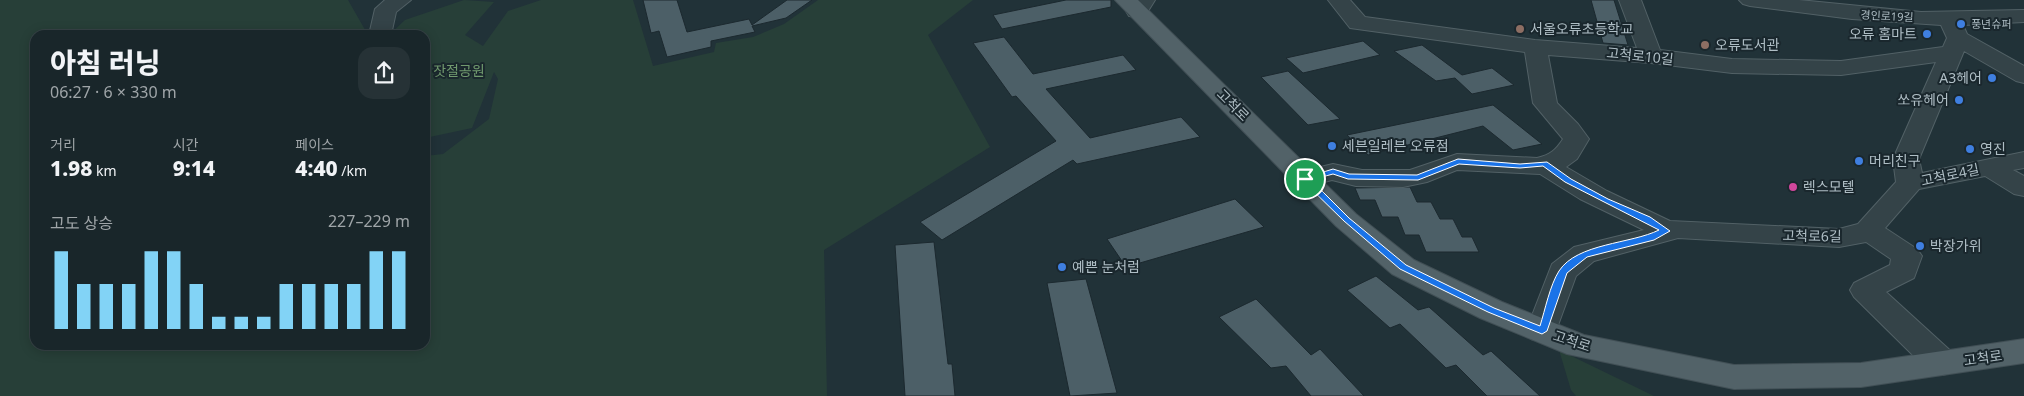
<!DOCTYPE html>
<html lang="ko">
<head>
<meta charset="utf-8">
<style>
	:root { --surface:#19262a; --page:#263236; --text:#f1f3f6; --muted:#9fa5a8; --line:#374347; --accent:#82d3f6 }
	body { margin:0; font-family:"Noto Sans","Noto Sans KR",sans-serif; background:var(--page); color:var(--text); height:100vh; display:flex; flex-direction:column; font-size:19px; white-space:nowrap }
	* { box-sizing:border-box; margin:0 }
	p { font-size:16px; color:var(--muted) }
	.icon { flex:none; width:28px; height:28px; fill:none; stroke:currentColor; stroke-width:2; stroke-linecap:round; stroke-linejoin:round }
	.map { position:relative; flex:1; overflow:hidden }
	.sheet { position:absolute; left:30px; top:30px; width:400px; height:320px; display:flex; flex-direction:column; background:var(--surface); border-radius:15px; box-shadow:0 2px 12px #0003,0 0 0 1px var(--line) }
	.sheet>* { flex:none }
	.pin { position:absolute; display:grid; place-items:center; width:42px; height:42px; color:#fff; margin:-21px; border:2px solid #fff; border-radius:50%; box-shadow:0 1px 5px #0007 }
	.round { display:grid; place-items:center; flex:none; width:52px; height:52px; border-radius:15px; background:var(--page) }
	.overview { display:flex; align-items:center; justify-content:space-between; height:85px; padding:0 20px }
	h1 { font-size:28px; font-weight:800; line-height:38px }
	.figures { display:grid; grid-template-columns:repeat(3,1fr); gap:8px; height:85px; padding:5px 20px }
	.figures div { display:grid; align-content:center }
	.figures b { font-size:21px; font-weight:800 }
	.figures small { font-size:14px; font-weight:400 }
	.figures p { font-size:14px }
	.chart { height:140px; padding:10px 20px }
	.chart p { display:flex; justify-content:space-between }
	.chart svg { width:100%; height:90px; margin-top:5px; stroke:var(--accent); stroke-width:6 }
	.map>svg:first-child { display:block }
	.green { fill:#273f38 }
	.building { fill:#4c5f67; stroke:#1c292f }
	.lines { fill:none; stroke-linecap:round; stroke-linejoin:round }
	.minor-casing { stroke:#526166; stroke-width:2 }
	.major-casing { stroke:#414f55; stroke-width:2 }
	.minor { fill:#344348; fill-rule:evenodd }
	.major { fill:#526268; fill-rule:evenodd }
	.route { fill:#1a73e8; stroke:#fff; fill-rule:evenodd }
	.shop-dot { fill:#3f7fe0; stroke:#1a272d; stroke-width:2 }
	.education-dot { fill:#8d6e63; stroke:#1a272d; stroke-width:2 }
	.hotel-dot { fill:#d1479c; stroke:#1a272d; stroke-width:2 }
	.labels { text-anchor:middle; stroke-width:4; stroke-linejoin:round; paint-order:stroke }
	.far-street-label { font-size:11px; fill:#afbec5; stroke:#1a272d }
	.far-poi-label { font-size:11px; fill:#afbec5; stroke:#1a272d; text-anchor:start }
	.poi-label { font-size:14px; fill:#afbec5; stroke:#1a272d; text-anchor:start }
	.street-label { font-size:14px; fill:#afbec5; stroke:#1a272d }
	.park-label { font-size:14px; fill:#719a6e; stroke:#1a272d }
</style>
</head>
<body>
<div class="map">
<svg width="2024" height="396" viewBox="0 0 2024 396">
	<rect width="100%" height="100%" fill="#213238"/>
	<!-- green -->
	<path class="green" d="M 0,0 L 348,0 L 368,35 L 35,35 L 35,345 L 425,345 L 425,156 L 443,154 L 489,119 L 498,79 L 494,72 L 472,128 L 425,138 L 425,35 L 389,35 L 405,20 L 464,0 L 494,2 L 465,35 L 483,46 L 508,11 L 541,0 L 633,0 L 653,66 L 714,52 L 716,43 L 753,37 L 784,24 L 818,0 L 973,0 L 928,35 L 990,147 L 824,250 L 827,396 L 0,396 Z
		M 1559,350 L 1654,396 L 1576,396 L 1571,390 Z"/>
	<!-- building -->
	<path class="building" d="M 643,0 L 677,0 L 687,32 L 749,19 L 752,25 L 787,0 L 812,0 L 786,18 L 752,26 L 755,32 L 711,41 L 711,47 L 667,57 L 659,31 L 651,33 Z
		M 1066,0 L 1111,0 L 1111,7 L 1002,29 L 993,15 Z
		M 1591,0 L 1614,0 L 1628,45 L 1603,43 Z
		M 1004,37 L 1033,74 L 1123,55 L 1136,70 L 1046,89 L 1090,138 L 1181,117 L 1200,137 L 1077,164 L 1073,160 L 942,240 L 920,222 L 1056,141 L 1016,96 L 1012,97 L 973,43 Z
		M 1363,41 L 1380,55 L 1303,73 L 1286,58 Z
		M 1422,45 L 1462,75 L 1492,68 L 1514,85 L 1472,94 L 1455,78 L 1436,81 L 1394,51 Z
		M 1288,71 L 1340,119 L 1308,125 L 1261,77 Z
		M 1493,105 L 1542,144 L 1513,150 L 1483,126 L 1368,155 L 1347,135 Z
		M 1410,187 L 1417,202 L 1431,202 L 1440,219 L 1453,219 L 1462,237 L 1472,237 L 1479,252 L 1426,252 L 1419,235 L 1405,235 L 1398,217 L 1382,217 L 1375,200 L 1360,200 L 1355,188 Z
		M 1235,199 L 1264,227 L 1126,267 L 1107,239 Z
		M 934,242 L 948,364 L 952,364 L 955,396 L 905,396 L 895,245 Z
		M 1376,276 L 1418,310 L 1429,307 L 1483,355 L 1491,351 L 1540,396 L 1487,396 L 1456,365 L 1446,368 L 1400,324 L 1390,328 L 1347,290 Z
		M 1086,279 L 1117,393 L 1070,396 L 1047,283 Z
		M 1256,299 L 1311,355 L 1320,349 L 1364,396 L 1311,396 L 1286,366 L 1271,368 L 1219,317 Z"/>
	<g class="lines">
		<!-- minor casing -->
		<g class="minor-casing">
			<path id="minor" d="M 385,0 L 411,0 L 396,12 L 391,35 L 369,35 L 375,9 Z
				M 1133,0 L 1155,0 L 1145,16 L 1137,17 L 1129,16 L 1126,11 Z
				M 1328,0 L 1350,0 L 1365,17 L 1535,40 L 1637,48 L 1619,0 L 1641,0 L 1660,50 L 1732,59 L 1841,61 L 1943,47 L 1947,38 L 1941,25 L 1852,19 L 1750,6 L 1743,4 L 1739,0 L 1799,0 L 1921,12 L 2024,10 L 2024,22 L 1963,25 L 1967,34 L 2024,66 L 2024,83 L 2016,81 L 1964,51 L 1919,159 L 1922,173 L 2024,152 L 2024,168 L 2013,170 L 2024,176 L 2024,196 L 2014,194 L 1985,176 L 1919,189 L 1885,228 L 1917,249 L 1922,256 L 1914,278 L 1886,292 L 1954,354 L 1958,363 L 1954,372 L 1942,375 L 1930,372 L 1854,297 L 1850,290 L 1854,283 L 1890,265 L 1891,259 L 1866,242 L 1839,247 L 1678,238 L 1594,261 L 1576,276 L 1553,339 L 1542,342 L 1531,339 L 1526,331 L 1552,264 L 1574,247 L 1644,230 L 1580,199 L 1540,174 L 1457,170 L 1427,182 L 1403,187 L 1356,186 L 1332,180 L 1305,187 L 1295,185 L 1292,179 L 1295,173 L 1333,164 L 1362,170 L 1410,170 L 1457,154 L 1537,158 C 1550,155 1556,150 1563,139 L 1533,103 L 1525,52 L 1350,28 ZM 1548,55 L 1651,63 L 1732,73 L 1841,75 L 1936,62 L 1893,159 L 1896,182 L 1858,224 L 1839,229 L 1670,221 L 1607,191 L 1566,167 L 1577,159 L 1589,139 L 1578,124 L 1557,103 Z"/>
		</g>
		<!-- major casing -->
		<g class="major-casing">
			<path id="major" d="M 1115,0 L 1138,0 L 1356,214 L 1414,260 L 1502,302 L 1584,335 L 1734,365 L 1861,363 L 2024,339 L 2024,363 L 1861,387 L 1734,389 L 1567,354 L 1480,318 L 1392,274 L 1336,226 Z"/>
		</g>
		<!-- minor -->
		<use href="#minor" class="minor"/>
		<!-- major -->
		<use href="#major" class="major"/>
	</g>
	<!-- route -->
	<path class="route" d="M 1458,159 L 1520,164 L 1547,162 L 1571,179 L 1608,199 L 1650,217 L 1670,231 L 1654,240 L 1587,257 L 1567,273 L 1547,331 L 1542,334 L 1488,312 L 1400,269 L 1344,221 L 1301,179 L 1333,169 L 1349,174 L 1417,175 ZM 1459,164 L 1520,168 L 1543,166 L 1565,182 L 1659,230 C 1631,244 1577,243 1559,271 C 1550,285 1545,310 1540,326 L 1494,308 L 1406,265 L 1349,218 L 1311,180 L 1333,174 L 1348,179 L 1418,180 Z"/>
	<!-- markers -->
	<g class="shop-dot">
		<circle cx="1961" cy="24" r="5"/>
		<circle cx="1927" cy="34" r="5"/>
		<circle cx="1992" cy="78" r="5"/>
		<circle cx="1959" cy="100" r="5"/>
		<circle cx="1332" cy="146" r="5"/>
		<circle cx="1970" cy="149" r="5"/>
		<circle cx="1859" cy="161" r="5"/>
		<circle cx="1920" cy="246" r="5"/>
		<circle cx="1062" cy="267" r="5"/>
	</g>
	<g class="education-dot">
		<circle cx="1520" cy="29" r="5"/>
		<circle cx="1705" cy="45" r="5"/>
	</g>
	<circle class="hotel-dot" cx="1793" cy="187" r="5"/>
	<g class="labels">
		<!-- far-street labels -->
		<g class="far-street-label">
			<text transform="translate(1887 16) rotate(3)" y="4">경인로19길</text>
		</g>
		<!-- far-poi labels -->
		<g class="far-poi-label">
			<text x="1971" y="28">풍년슈퍼</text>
		</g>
		<!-- poi labels -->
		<g class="poi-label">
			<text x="1530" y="34">서울오류초등학교</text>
			<text x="1917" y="39" text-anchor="end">오류 홈마트</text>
			<text x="1715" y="50">오류도서관</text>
			<text x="1982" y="83" text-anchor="end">A3헤어</text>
			<text x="1949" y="105" text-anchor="end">쏘유헤어</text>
			<text x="1342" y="151">세븐일레븐 오류점</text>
			<text x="1980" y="154">영진</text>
			<text x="1869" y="166">머리친구</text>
			<text x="1803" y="192">렉스모텔</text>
			<text x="1930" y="251">박장가위</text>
			<text x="1072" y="272">예쁜 눈처럼</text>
		</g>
		<!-- street labels -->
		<g class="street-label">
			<text transform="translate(1640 56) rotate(6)" y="5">고척로10길</text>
			<text transform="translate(1233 105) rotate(45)" y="5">고척로</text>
			<text transform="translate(1950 175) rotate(-12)" y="5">고척로4길</text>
			<text transform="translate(1812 236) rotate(1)" y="5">고척로6길</text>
			<text transform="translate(1572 341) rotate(18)" y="5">고척로</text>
			<text transform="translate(1983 358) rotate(-8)" y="5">고척로</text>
		</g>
		<!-- park labels -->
		<g class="park-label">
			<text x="459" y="76">잣절공원</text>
		</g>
	</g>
</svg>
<div class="pin" style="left:1305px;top:179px;background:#1e9e55"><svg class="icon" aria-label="arrive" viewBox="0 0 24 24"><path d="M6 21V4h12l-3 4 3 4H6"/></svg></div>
<section class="sheet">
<div class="overview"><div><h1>아침 러닝</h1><p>06:27 · 6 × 330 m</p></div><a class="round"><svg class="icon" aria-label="share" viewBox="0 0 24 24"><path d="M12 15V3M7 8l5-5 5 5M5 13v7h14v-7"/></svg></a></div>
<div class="figures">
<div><p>거리</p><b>1.98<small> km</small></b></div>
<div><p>시간</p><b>9:14</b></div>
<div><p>페이스</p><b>4:40<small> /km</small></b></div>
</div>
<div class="chart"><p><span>고도 상승</span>227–229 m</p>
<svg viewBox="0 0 160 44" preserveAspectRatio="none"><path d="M5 44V6M15 44V22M25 44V22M35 44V22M45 44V6M55 44V6M65 44V22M75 44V38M85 44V38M95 44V38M105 44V22M115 44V22M125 44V22M135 44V22M145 44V6M155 44V6"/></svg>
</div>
</section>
</div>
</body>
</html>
